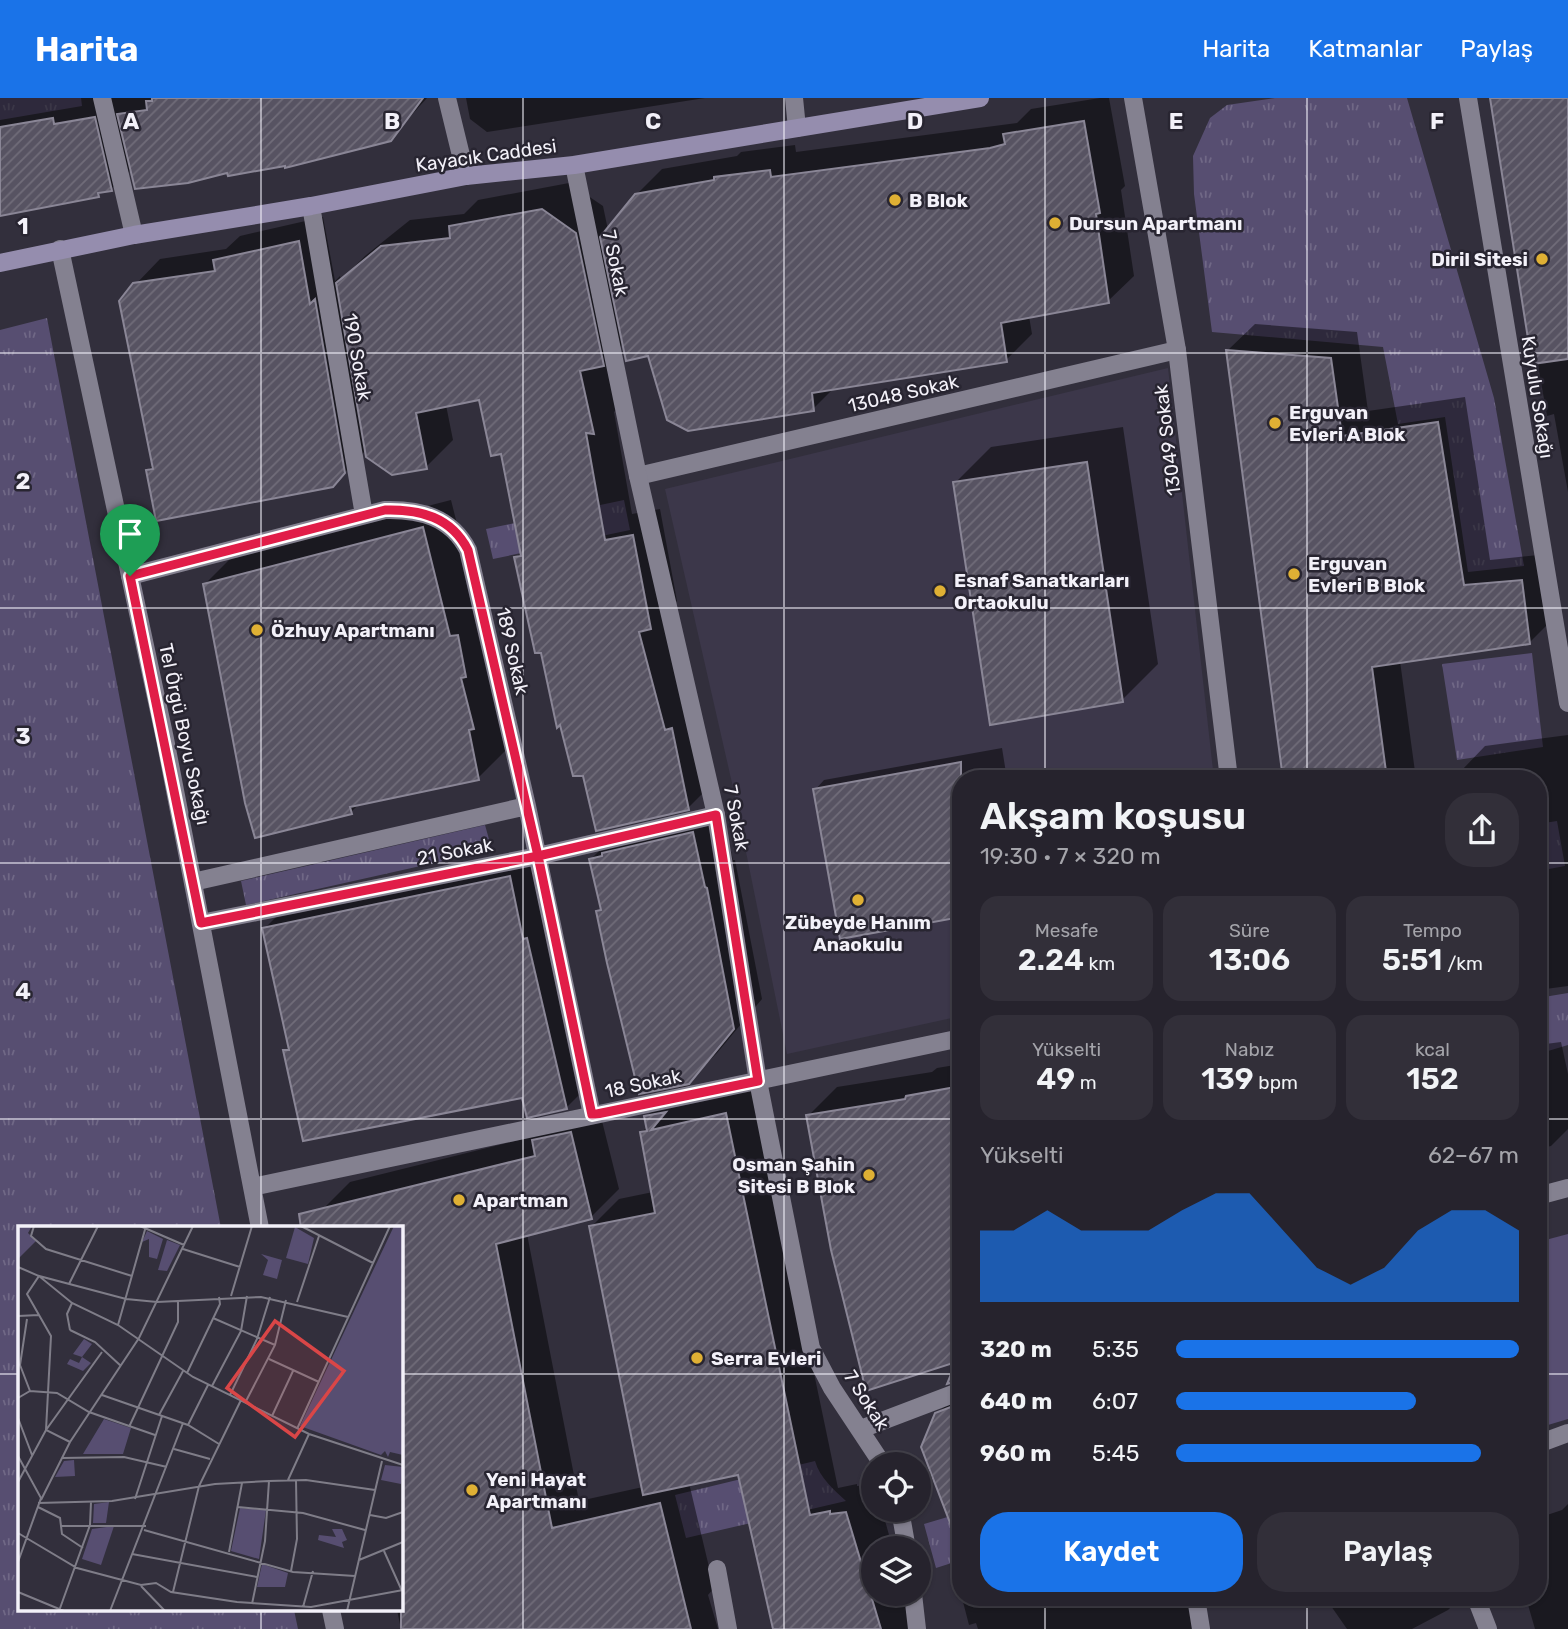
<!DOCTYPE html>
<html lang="tr">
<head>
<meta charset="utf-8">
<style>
	:root { --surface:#26232d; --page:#322f39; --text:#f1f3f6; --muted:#a4a4aa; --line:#424049; --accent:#1a73e8 }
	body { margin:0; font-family:Rubik,sans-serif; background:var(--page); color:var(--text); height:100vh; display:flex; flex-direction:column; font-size:26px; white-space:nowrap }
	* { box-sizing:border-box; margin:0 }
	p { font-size:23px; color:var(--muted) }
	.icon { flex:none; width:38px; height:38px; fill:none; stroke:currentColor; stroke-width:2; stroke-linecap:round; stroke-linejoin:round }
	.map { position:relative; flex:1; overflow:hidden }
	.side { position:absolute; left:952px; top:672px; width:595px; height:836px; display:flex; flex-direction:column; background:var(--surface); border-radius:28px; box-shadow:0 2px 5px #0004,0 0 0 2px var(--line) }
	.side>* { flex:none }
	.controls { position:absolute; left:861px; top:1354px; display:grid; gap:14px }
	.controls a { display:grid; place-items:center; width:70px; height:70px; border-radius:50%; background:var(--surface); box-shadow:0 2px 5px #0004,0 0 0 2px var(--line); font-size:35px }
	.pin { position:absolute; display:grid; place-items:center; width:60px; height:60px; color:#fff; margin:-72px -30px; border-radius:50% 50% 50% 0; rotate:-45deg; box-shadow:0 0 7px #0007 }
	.pin .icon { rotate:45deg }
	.round { display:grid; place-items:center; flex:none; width:74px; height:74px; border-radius:28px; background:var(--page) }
	.headline { display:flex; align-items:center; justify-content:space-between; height:119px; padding:0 28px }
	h1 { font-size:38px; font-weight:600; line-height:52px }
	.figures { display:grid; grid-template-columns:repeat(3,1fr); gap:10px; height:119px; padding:7px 28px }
	.figures div { display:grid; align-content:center; border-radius:18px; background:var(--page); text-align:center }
	.figures b { font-size:30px; font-weight:600 }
	.figures small { font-size:19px; font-weight:400 }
	.figures p { font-size:19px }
	.chart { height:196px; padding:14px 28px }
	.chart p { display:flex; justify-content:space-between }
	.chart svg { width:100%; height:126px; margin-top:7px; fill:var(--accent); opacity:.7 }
	.primary-button { display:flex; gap:14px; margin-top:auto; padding:14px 28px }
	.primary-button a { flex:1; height:80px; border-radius:28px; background:var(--accent); color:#fff; font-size:28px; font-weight:600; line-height:80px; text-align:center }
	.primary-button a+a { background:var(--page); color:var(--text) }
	ul { padding:0 28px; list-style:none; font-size:23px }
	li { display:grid; grid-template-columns:112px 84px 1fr; align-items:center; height:52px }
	li i { height:18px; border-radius:9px; background:var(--accent) }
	header { display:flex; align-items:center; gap:42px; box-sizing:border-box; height:98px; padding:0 35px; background:var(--accent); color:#fff }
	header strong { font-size:33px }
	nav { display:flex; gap:38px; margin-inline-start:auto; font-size:24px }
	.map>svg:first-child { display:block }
	.built { fill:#3c374a }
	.grass { fill:url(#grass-tufts) }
	.green { fill:#574e71 }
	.shadow { fill:#0007 }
	.building { fill:url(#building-hatch); stroke:#8a8696; stroke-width:2 }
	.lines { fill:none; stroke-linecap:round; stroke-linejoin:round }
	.service { stroke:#848190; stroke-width:18 }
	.minor { stroke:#848190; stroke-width:18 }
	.secondary { stroke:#958dae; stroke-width:18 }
	.route-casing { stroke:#fff; stroke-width:14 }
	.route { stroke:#e11d48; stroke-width:9 }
	.grid { fill:none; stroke:#f3f1f9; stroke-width:2; stroke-opacity:0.55 }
	.poi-dot { fill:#dfb034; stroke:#282531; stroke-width:2.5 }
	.labels { text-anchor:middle; stroke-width:5; stroke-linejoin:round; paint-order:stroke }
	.street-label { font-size:19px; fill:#f3f1f9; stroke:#282531 }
	.poi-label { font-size:19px; font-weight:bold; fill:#f3f1f9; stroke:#282531; text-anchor:start }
	.inset-road { fill:none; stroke:#7f7d88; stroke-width:2 }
	.view { fill:#da4647; fill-opacity:0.15; stroke:#da4647; stroke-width:3.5 }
	.inset-edge { fill:none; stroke:#f3f1f9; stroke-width:3.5 }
	.grid-label { font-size:23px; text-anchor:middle; font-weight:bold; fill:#f3f1f9; stroke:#282531; stroke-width:5; stroke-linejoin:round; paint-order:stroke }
</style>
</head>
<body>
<header>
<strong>Harita</strong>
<nav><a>Harita</a><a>Katmanlar</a><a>Paylaş</a></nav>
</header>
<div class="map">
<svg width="1568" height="1531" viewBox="0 0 1568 1531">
	<defs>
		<pattern id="grass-tufts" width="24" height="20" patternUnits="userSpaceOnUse" patternTransform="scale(1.75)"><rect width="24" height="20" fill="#574e71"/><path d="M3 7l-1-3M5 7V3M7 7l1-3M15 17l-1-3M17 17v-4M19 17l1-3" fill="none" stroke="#706886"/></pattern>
		<pattern id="building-hatch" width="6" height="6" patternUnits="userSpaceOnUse" patternTransform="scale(1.75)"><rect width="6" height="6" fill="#575362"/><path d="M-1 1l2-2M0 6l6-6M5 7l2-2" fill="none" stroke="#706c79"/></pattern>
	</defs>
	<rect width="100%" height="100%" fill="#322f3c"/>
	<!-- built -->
	<path class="built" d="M 1168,270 L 1214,681 L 961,681 L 961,918 L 787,956 L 732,685 L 665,391 Z"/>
	<!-- grass -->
	<path class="grass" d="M 0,0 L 81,0 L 82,8 L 0,22 Z
		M 1275,0 L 1407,0 L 1494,300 L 1524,468 L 1468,474 L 1445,319 L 1398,326 L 1383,249 L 1212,234 L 1194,96 L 1193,58 L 1210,20 L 1227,7 Z
		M 47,220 L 221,1130 L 19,1130 L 19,1512 L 294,1512 L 298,1531 L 0,1531 L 0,232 Z
		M 624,402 L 630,432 L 493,461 L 486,431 Z
		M 1532,555 L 1543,649 L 1457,662 L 1442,566 Z
		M 1557,723 L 1565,768 L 1538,773 L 1538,726 Z
		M 485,727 L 492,752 L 246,807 L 241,783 Z
		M 1568,895 L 1568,947 L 1538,956 L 1538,900 Z
		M 815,1363 C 820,1380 834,1392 846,1403 L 686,1440 L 675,1397 Z
		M 961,1415 L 961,1462 L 936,1470 L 924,1426 Z"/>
	<!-- green -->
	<path class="green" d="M 1568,1136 L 1568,1321 L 1538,1330 L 1538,1144 Z"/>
	<!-- shadow -->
	<path class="shadow" d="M 0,0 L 427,0 L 390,41 L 286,66 L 229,73 L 132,71 L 111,91 L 103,92 L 98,97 L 0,114 Z
		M 466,0 L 705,0 L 487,34 L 470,21 Z
		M 1100,0 L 1109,0 L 1125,88 L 1121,92 L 1134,178 L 1108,203 L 1029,218 L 1032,236 L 1006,262 L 834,290 L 813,311 L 649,256 L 624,245 L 609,260 L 620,308 L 614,314 L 632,416 L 660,411 L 677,503 L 667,512 L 715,683 L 688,710 L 584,676 L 543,553 L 516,460 L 522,453 L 502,354 L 480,300 L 446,307 L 453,342 L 426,369 L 366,352 L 333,387 L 147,373 L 154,366 L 135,187 L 160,161 L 226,151 L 240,138 L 323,119 L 335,183 L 340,178 L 341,182 L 365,158 L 410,122 L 464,116 L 478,102 L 569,85 L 603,108 L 608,132 L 636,97 L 662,71 L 737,58 L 741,54 L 795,47 L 796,54 L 1017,25 L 1031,11 Z
		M 1491,0 L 1568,0 L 1568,394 L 1554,316 L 1547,318 Z
		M 1255,226 L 1357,234 L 1368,313 L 1465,299 L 1490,462 L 1548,456 L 1556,518 L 1529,545 L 1400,563 L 1416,681 L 1283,681 L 1228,252 Z
		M 1123,329 L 1158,566 L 1122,602 L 955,385 L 991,349 Z
		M 451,402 L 478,510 L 506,652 L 478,680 L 360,705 L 351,714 L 205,486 L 233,458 Z
		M 1568,637 L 1568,888 L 1538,892 L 1538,681 L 1463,681 L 1462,672 L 1485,648 Z
		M 1002,650 L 1007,681 L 961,681 L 815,692 L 824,682 Z
		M 721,707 L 733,762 L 735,762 L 762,901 L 717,955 L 688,984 L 598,814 L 603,809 L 591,761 L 619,733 Z
		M 535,754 L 591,985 L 566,1010 L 524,998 L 285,953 L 290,948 L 264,831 L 289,806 Z
		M 1561,944 L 1568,976 L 1568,1031 L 1551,1048 L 1538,1051 L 1538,947 Z
		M 961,966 L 961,1280 L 959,1261 L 808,1018 L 837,989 L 932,974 L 937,970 Z
		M 690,987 L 675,1005 L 754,988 L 838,1390 L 857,1386 L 857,1388 L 873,1387 L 873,1412 L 882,1412 L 893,1451 L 873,1451 L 873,1496 L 913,1496 L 923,1531 L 773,1531 L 740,1375 L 689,1385 L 714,1490 L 708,1497 L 718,1531 L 401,1531 L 397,1512 L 401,1512 L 401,1130 L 326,1130 L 322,1112 L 350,1084 L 539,1037 L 561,1015 L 598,1007 L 619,1091 L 591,1119 L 527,1136 L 579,1403 L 643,1389 L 591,1129 L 619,1101 L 653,1094 L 641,1035 L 648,1028 L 646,1019 L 674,991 Z
		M 961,1292 L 961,1447 L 923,1349 L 937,1316 Z
		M 1568,1406 L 1568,1531 L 1535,1531 L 1526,1500 L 1538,1500 L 1538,1420 L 1562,1412 Z
		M 962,1500 L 1194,1500 L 1199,1531 L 978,1531 L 976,1525 L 969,1527 Z
		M 1320,1500 L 1460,1500 L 1448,1512 L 1412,1531 L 1347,1531 L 1331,1508 L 1325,1508 Z"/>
	<!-- building -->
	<path class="building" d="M 152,0 L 423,0 L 391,43 L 285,70 L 285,68 L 228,78 L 227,75 L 188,85 L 135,91 L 117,16 L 147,12 L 146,3 L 152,3 Z
		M 1490,0 L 1568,0 L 1568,261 L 1532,266 Z
		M 95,19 L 112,93 L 98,95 L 99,99 L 0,118 L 0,29 L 53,20 L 54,26 Z
		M 1084,23 L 1100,115 L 1096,116 L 1109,205 L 1001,225 L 1007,264 L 812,295 L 814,313 L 688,333 L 667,322 L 648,258 L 626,263 L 600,139 L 635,96 L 714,82 L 714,79 L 770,72 L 771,79 L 990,50 L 1005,46 L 1003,36 Z
		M 542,111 L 576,135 L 604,268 L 580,273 L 594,336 L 586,335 L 605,442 L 633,437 L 651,531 L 639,534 L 665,632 L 672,630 L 689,712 L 596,733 L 583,678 L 573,678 L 560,627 L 557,630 L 541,555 L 535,555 L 514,459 L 521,458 L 501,356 L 491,358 L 479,302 L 416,315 L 427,371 L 392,377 L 366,359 L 336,185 L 381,148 L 450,140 L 449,128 Z
		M 299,143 L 310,206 L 315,201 L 345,375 L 333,389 L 156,423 L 146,372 L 153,371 L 119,203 L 133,185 L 215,173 L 213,162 Z
		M 1226,252 L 1331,260 L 1342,338 L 1438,324 L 1464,487 L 1522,482 L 1530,546 L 1372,569 L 1387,681 L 1283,681 Z
		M 1087,364 L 1123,604 L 990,627 L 953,384 Z
		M 423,429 L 450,538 L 458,537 L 466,579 L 461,580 L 474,631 L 469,632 L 479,682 L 350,709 L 352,716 L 255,740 L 245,705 L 203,486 Z
		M 961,664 L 961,819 L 840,841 L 813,691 Z
		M 693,734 L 705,789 L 707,790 L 734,931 L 689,986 L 639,996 L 607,865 L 596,813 L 601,812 L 589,761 L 602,758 L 602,755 Z
		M 510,778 L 523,841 L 527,840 L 567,1011 L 527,1020 L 522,1000 L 303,1043 L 283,952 L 289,952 L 262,830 Z
		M 961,988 L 961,1282 L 947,1286 L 956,1264 L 866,1293 L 831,1152 L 806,1017 L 905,1001 L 906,998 Z
		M 666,1014 L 651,1032 L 726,1015 L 810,1417 L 830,1413 L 830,1416 L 846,1414 L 881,1531 L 773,1531 L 738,1377 L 643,1397 L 589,1128 L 655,1115 L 640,1034 L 647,1033 L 644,1018 Z
		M 571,1034 L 592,1121 L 496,1146 L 552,1430 L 660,1405 L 691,1531 L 401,1531 L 401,1130 L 301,1130 L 299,1116 L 535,1058 L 532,1042 Z
		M 961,1305 L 961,1442 L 957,1443 L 921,1349 L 935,1315 Z"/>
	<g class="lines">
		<!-- service -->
		<path class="service" d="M 102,0 L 134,137
			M 447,0 L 466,78
			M 794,0 L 797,30
			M 311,108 L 364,417
			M 638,378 L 1177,252
			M 130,478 L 385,412 C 420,411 451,419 468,452 L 527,708 L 592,1017
			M 193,784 L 527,708
			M 201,825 L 538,758 L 716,717
			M 758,983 L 811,1250 L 832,1290 L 883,1367
			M 861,1331 L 961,1293
			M 1538,1346 L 1568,1335
			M 900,1412 L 907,1451
			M 717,1471 L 728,1531
			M 913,1496 L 917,1531
			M 1196,1500 L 1201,1531"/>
		<!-- minor -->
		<path class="minor" d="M 1133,0 L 1177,252 L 1229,681
			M 1468,0 L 1568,605
			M 574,67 L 638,378 L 716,717 L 758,983
			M 60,151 L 165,641 L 260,1130
			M 252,1089 L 961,940
			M 1538,1098 L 1568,1090
			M 1476,1500 L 1488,1531
			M 331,1512 L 335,1531"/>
		<!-- secondary -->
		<path class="secondary" d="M 0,165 L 134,137 L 311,108 L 466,78 L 574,67 L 980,0"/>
	</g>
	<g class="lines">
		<!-- route casing -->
		<g class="route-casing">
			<path id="route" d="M 130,478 L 201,825 L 538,758 L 592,1017 L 758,983 L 716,717 L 538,758 L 468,452 C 451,419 420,411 385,412 L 130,478"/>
		</g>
		<!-- route -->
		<use href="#route" class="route"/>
	</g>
	<!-- grid -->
	<path class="grid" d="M 261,0 L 261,1130M 523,0 L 523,1531M 784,0 L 784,1531M 1045,0 L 1045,681M 1307,0 L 1307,681M 0,255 L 1568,255M 0,510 L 1568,510M 0,765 L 961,765M 1538,765 L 1568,765M 0,1021 L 961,1021M 1538,1021 L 1568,1021M 0,1276 L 19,1276M 401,1276 L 961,1276M 1538,1276 L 1568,1276M 1045,1500 L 1045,1531M 1307,1500 L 1307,1531M 261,1512 L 261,1531"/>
	<!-- markers -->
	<g class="poi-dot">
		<circle cx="895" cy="102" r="7"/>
		<circle cx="1055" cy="125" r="7"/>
		<circle cx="1542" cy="161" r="7"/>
		<circle cx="1275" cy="325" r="7"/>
		<circle cx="1294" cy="476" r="7"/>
		<circle cx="940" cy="493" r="7"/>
		<circle cx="257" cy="532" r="7"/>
		<circle cx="858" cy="802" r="7"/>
		<circle cx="869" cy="1077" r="7"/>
		<circle cx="459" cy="1102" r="7"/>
		<circle cx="697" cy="1260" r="7"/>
		<circle cx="472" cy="1392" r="7"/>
	</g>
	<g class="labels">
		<!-- street labels -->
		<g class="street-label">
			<text transform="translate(486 57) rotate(-8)" y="7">Kayacık Caddesi</text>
			<text transform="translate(616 165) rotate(78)" y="7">7 Sokak</text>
			<text transform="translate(358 259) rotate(80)" y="7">190 Sokak</text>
			<text transform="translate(903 295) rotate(-13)" y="7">13048 Sokak</text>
			<text transform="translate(1538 299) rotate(81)" y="7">Kuyulu Sokağı</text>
			<text transform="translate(1167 342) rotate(-97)" y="7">13049 Sokak</text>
			<text transform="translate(513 553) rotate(77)" y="7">189 Sokak</text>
			<text transform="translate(185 636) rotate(78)" y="7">Tel Örgü Boyu Sokağı</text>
			<text transform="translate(737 720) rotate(79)" y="7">7 Sokak</text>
			<text transform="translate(455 753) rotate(-11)" y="7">21 Sokak</text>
			<text transform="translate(643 985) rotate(-12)" y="7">18 Sokak</text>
			<text transform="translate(867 1302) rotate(57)" y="7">7 Sokak</text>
		</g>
		<!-- poi labels -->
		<g class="poi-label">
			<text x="909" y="109">B Blok</text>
			<text x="1069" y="132">Dursun Apartmanı</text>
			<text x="1528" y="168" text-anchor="end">Diril Sitesi</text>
			<text x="1289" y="321">Erguvan<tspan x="1289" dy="22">Evleri A Blok</tspan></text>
			<text x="1308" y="472">Erguvan<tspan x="1308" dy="22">Evleri B Blok</tspan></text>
			<text x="954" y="489">Esnaf Sanatkarları<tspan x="954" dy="22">Ortaokulu</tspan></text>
			<text x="271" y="539">Özhuy Apartmanı</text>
			<text x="858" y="831" text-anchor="middle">Zübeyde Hanım<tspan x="858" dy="22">Anaokulu</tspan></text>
			<text x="855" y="1073" text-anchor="end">Osman Şahin<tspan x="855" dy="22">Sitesi B Blok</tspan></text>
			<text x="473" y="1109">Apartman</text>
			<text x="711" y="1267">Serra Evleri</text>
			<text x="486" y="1388">Yeni Hayat<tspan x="486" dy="22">Apartmanı</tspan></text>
		</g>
	</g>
	<!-- overview -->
	<g transform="translate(18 1128)">
		<rect width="385" height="385" fill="#322f3c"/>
		<path d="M 0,0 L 14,0 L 10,7 L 18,15 L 0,33 ZM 376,0 L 385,0 L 385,229 L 372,226 L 370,231 L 367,225 L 363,229 L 282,200 ZM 277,1 L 296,12 L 290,38 L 268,32 ZM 129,5 L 145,13 L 139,33 L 131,31 L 131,13 L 124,16 ZM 149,14 L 162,19 L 149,45 L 140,44 ZM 243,28 L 264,34 L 259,53 L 245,49 L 250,34 ZM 66,113 L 74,118 L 64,131 L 73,137 L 65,145 L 49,138 L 52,133 L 61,137 L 64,131 L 55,128 ZM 86,193 L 113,202 L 105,228 L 65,228 ZM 56,234 L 57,250 L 37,251 L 46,235 ZM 367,239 L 385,241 L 383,258 L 363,254 ZM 91,276 L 88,297 L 75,297 L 76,278 ZM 222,282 L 248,284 L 241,333 L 213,325 ZM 96,300 L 83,339 L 64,333 L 74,303 ZM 314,303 L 324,303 L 329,314 L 324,316 L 326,322 L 300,314 L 301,309 L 318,311 ZM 244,338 L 270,347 L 267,361 L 239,361 Z" fill="#574e71"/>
		<path class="inset-road" d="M 16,0 L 13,10 L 28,23 L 114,50M 122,0 L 166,19M 283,0 L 355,37M 165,23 L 222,41M 0,41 L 21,50 L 54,77 L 100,99 L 175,151 L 291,208 L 385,239M 51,58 L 80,0M 213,70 L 234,0M 279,76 L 301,10M 0,90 L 21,89M 195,92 L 257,119M 9,93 L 2,139 L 12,165M 100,99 L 128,0M 52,104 L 77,116 L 103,140M 52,104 L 49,88 L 54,77M 251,133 L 301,156M 169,147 L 202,78 L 201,71M 194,160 L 223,105 L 229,70M 84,169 L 170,199 L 201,218M 212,169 L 239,113 L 252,71M 0,172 L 12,165 L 39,167 L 71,186 L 137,209M 227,177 L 257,119 L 268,74M 141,189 L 165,145M 254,190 L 275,145M 0,192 L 14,229M 170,199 L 190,159M 111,201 L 160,96 L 160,75M 279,203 L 372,0M 52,216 L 28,204 L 33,110 L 9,68 L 21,50 L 108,73 L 139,76 L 243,71 L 330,91M 156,223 L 192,233M 0,230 L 23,272 L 0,336M 44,232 L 106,231 L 149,241M 270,254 L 291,208M 0,256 L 28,204 L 84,126M 117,273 L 144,190M 23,274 L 52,216 L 121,112 L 175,0M 20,277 L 94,275 L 197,258 L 251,255 L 288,254 L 357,264M 20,281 L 42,292 L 44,308 L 65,322M 220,281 L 285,287 L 347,304M 352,289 L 368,292 L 385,286M 42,300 L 128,300M 126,304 L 275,346 L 337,350M 0,307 L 59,342 L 123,359 L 138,357 L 153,366 L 219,376 L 293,381 L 385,364M 366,325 L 384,365M 211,326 L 224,257M 114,328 L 239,351M 341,334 L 385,316M 273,345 L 279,313 L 278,254M 123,360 L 147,385M 0,366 L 46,385M 155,366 L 181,260 L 223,174M 234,378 L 247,315 L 251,255M 285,381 L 295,345M 41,385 L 72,299 L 73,276M 92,385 L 165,197M 329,385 L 364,235"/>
		<path class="view" d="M 257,95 L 326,145 L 277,211 L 209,162 Z"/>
		<rect width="385" height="385" class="inset-edge"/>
	</g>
	<g class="grid-label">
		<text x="131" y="31">A</text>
		<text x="392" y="31">B</text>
		<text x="653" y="31">C</text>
		<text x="915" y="31">D</text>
		<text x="1176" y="31">E</text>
		<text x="1437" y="31">F</text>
		<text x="23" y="136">1</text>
		<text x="23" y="391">2</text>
		<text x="23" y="646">3</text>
		<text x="23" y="901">4</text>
	</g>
</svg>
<div class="controls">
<a><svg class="icon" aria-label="locate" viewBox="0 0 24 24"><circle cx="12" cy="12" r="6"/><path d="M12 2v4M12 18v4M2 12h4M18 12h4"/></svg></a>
<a><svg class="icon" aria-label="layers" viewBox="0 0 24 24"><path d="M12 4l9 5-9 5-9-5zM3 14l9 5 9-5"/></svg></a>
</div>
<div class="pin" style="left:130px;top:478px;background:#1e9e55"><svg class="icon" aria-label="arrive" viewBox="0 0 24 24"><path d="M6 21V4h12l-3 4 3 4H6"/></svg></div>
<section class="side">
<div class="headline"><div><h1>Akşam koşusu</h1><p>19:30 · 7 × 320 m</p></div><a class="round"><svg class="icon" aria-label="share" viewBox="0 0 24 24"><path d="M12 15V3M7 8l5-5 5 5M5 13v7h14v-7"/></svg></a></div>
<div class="figures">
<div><p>Mesafe</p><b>2.24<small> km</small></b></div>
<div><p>Süre</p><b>13:06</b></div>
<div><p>Tempo</p><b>5:51<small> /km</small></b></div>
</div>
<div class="figures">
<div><p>Yükselti</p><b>49<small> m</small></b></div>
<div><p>Nabız</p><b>139<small> bpm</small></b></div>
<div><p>kcal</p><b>152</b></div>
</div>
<div class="chart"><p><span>Yükselti</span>62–67 m</p>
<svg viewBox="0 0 160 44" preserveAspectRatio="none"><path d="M0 44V19L10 19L20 12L30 19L40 19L50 19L60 12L70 6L80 6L90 19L100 32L110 38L120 32L130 19L140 12L150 12L160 19V44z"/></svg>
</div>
<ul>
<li><b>320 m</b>5:35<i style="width:100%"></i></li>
<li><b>640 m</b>6:07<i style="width:70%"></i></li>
<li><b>960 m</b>5:45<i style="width:89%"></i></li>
</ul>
<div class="primary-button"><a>Kaydet</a><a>Paylaş</a></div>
</section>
</div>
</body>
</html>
